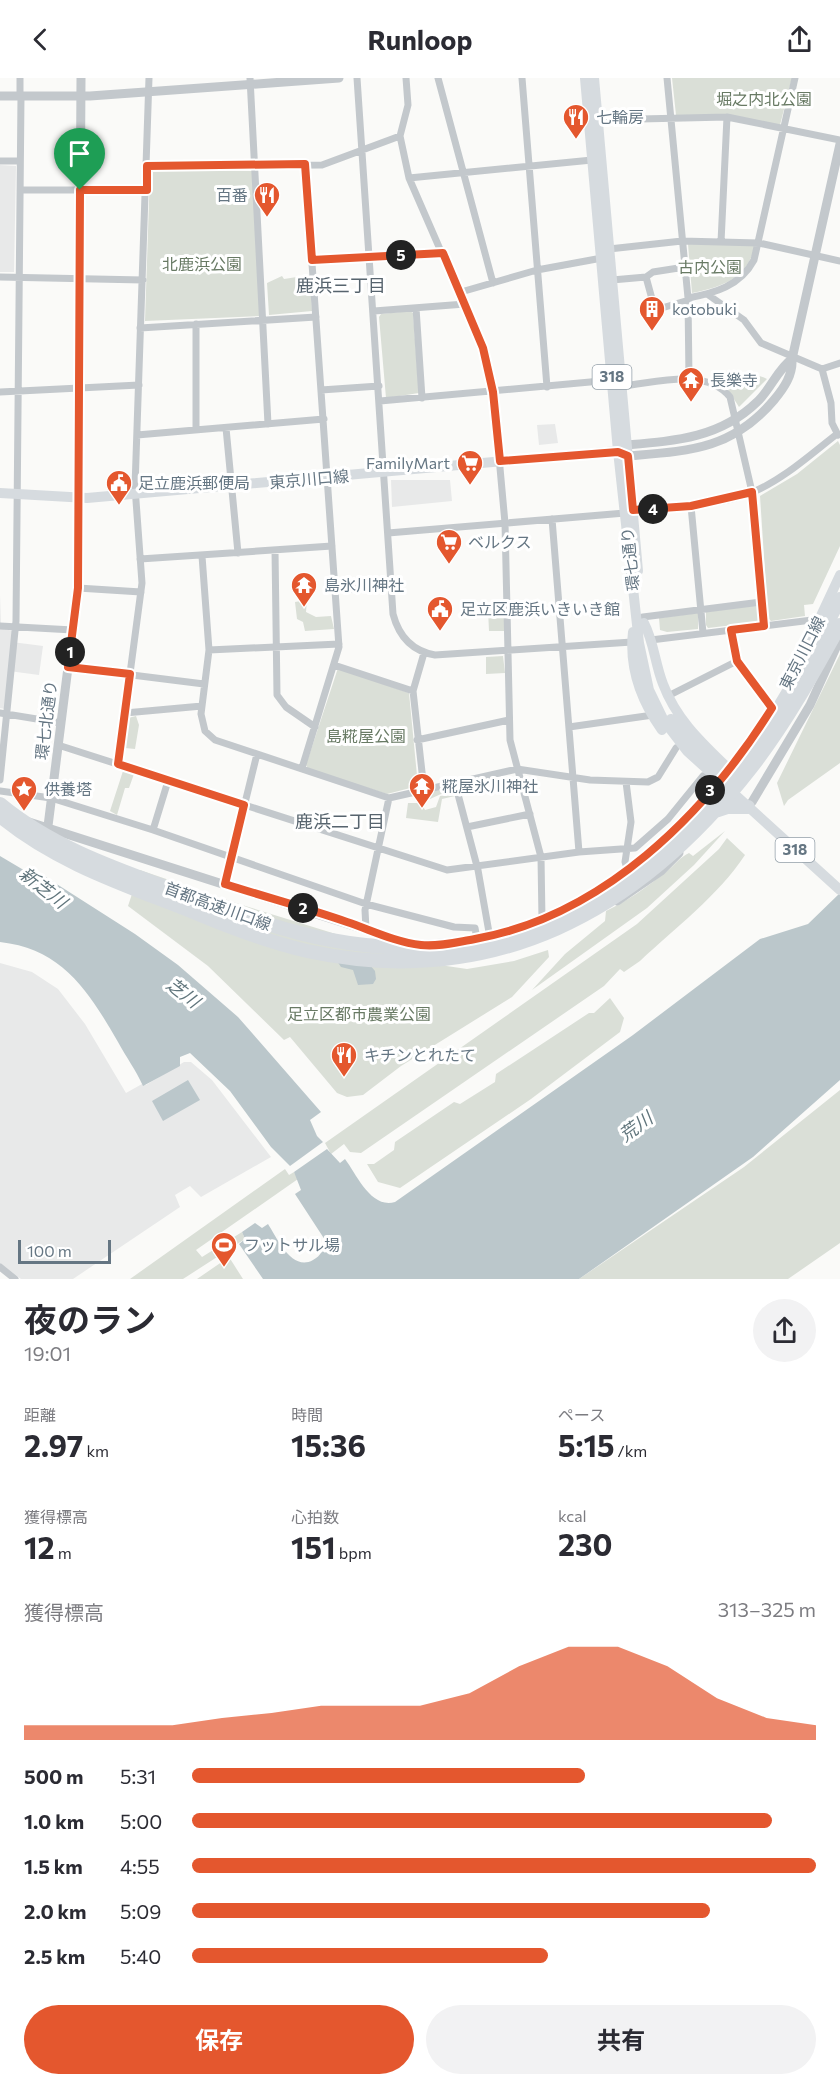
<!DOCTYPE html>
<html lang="ja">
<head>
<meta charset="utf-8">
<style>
	:root { --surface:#fff; --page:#f2f2f3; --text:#2b2b33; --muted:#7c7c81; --accent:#e4572e }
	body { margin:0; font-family:Commissioner,"Noto Sans JP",sans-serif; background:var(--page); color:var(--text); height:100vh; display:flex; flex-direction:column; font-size:22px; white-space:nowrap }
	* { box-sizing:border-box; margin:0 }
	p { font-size:20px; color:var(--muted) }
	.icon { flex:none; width:33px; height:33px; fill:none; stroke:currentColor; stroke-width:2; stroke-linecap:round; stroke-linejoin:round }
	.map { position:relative; height:1201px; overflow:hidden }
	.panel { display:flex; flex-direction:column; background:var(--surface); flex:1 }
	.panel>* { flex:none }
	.scale { position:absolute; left:18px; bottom:15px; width:93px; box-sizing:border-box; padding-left:6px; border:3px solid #657683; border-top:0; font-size:16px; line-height:21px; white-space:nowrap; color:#657683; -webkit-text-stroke:4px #fff; paint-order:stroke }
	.pin { position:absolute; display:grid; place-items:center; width:51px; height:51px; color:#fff; margin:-62px -26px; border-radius:50% 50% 50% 0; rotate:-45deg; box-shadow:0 0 6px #0007 }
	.pin .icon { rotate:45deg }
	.km { position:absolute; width:30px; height:30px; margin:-15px; border-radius:50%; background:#222; color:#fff; font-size:16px; line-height:30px; text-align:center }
	.round { display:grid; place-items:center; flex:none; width:63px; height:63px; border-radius:32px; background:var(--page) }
	.summary { display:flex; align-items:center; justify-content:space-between; height:102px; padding:0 24px }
	h1 { font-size:33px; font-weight:700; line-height:45px }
	.metrics { display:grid; grid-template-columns:repeat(3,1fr); gap:9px; height:102px; padding:6px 24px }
	.metrics div { display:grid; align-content:center }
	.metrics b { font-size:30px; font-weight:700 }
	.metrics small { font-size:16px; font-weight:400 }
	.metrics p { font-size:16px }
	.chart { height:168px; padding:12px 24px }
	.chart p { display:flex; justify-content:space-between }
	.chart svg { width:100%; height:108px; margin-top:6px; fill:var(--accent); opacity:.7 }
	.action { display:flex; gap:12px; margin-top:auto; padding:12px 24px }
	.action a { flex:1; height:69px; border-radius:36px; background:var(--accent); color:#fff; font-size:24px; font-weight:700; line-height:69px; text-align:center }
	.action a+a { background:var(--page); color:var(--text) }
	ul { padding:0 24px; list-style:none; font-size:20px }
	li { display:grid; grid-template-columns:96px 72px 1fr; align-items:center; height:45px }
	li i { height:15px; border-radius:8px; background:var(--accent) }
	header { display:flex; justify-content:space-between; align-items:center; height:78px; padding:0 24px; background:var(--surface); font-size:27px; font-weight:700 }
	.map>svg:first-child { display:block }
	.built { fill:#e8e9e9 }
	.green { fill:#dadfd7 }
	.water { fill:#bbc7cb }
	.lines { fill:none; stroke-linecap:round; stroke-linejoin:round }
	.minor { stroke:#c3c8cc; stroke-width:7 }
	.tertiary { stroke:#c3c8cc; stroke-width:9 }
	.secondary { stroke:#d6dbdf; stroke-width:10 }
	.primary { stroke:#d6dbdf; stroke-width:10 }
	.motorway { stroke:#d6dbdf; stroke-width:14 }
	.route-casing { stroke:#fff; stroke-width:12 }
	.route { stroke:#e4572e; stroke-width:8 }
	.labels { text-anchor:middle; stroke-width:6; stroke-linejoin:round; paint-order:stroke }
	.shield { fill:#fff; stroke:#939fa8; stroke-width:1.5 }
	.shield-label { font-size:15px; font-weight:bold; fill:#657683 }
	.park-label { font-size:16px; fill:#687a64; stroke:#fff }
	.poi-label { font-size:16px; fill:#657683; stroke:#fff; text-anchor:start }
	.street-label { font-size:16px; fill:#657683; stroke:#fff }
	.neighbourhood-label { font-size:18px; fill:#57646e; stroke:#fff }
	.water-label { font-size:18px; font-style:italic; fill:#60757c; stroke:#fff }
</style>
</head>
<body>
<header><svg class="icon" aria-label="back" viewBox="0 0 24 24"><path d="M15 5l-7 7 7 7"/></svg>Runloop<svg class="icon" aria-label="share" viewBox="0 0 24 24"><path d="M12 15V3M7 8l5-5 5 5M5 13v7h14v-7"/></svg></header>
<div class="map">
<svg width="840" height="1201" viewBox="0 0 840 1201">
	<rect width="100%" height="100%" fill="#fafaf8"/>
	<!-- built -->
	<path class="built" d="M 0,87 L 16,88 L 14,194 L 0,194 Z
		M 555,346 L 558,365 L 539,367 L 537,347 Z
		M 391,402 L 450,402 L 452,423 L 392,429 Z
		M 0,517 L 1,550 L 13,553 L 12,564 L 43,568 L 39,597 L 9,593 L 5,631 L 0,630 Z
		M 0,885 L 32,894 L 58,911 L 85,946 L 126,1015 L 142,1006 L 146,1007 L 184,984 L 191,984 L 212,1002 L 271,1079 L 201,1119 L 190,1108 L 175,1117 L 180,1129 L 73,1201 L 21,1201 L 0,1185 Z"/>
	<!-- green -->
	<path class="green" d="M 672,0 L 792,0 L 780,47 L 676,37 Z
		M 152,91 L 252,93 L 260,238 L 145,243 L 150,94 Z
		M 688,166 L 754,167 L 755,170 C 745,201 722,209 692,215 Z
		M 310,197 L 312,233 L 269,237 L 267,205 L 282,198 L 284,201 Z
		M 410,233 L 413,235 L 419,315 L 386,320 L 379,239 L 381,236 Z
		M 720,292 C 736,297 752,293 767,301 L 739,329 L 727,310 L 716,302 Z
		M 838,363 L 840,367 L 840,468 L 813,526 L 804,527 L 805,538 L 771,543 L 768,540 L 760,418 L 797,396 Z
		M 307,522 L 306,534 L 316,539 L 331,538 L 334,551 L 305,553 L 303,544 L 297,541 L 295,524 Z
		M 756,527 L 759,529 L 759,544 L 708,550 L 706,547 L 706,534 Z
		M 504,531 L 504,553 L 489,553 L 488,532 Z
		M 698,535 L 698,551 L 667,554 L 660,552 L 659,540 Z
		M 840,576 L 840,685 L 788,722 L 784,728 L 777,705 Z
		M 503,578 L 505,595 L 486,596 L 486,579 Z
		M 338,590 L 409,615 L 418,708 L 387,716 L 308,691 L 306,687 Z
		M 136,638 L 139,647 L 135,671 L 125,670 L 128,640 Z
		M 123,693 L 134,696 L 129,710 L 125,710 L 117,737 L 110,733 Z
		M 452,709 L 455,718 L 442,721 L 438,744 L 406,740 L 408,725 L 421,725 L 425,732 L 436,729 L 440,718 L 449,717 L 450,712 L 430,721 L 426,715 Z
		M 725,753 L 694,787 L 647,830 L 532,912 L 565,876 L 605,843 L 606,833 C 629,822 647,809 667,793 C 675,787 680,779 689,775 L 693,778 Z
		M 727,760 L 745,777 C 718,818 675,850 640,883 L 624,894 L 620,891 L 604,908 L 361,1075 L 350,1074 L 344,1066 L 331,1076 L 325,1065 L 637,846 L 719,771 Z
		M 140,792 L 239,826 L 433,886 L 467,891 L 514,883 L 548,872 L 549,879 L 512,919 L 401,988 L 363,1017 L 347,1019 L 337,1015 L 290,959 L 284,962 L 208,888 L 128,828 Z
		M 610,920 L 624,940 L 620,954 L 531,1021 L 400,1110 L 378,1104 L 367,1086 L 374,1086 L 394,1072 L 395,1064 L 454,1024 L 460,1026 L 495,1004 L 496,996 L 589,935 L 594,935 Z
		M 840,1012 L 840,1165 L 788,1201 L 579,1201 L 744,1089 Z
		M 285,1091 L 289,1097 L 294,1094 L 298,1101 L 196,1172 L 202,1179 L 242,1154 L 245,1161 L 183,1201 L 130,1201 Z
		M 229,1179 L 243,1201 L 197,1201 Z"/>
	<!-- water -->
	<path class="water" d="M 0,778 L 27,794 L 30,789 L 135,856 L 178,887 L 238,939 L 321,1034 L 310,1042 L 317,1058 L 323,1064 L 290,1088 L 271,1069 L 230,1013 L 190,975 L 180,979 L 180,988 L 143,1008 C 136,992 126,979 118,964 C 89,914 63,871 0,864 Z
		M 840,815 L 840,1002 L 753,1079 L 579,1201 L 263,1201 L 239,1166 L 245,1161 L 242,1154 L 255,1145 L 262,1150 L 268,1146 C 277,1160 292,1194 313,1182 C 321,1178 324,1171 325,1162 L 295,1116 L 301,1112 L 294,1094 L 327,1071 L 340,1085 L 345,1081 C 357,1097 371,1131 395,1124 L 633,957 L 760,861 L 808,846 Z
		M 337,883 L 370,887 L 375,893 L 376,901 L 373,906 L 358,907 L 353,892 L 341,889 Z
		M 188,1002 L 200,1022 L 163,1043 L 152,1023 Z"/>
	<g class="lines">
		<!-- minor -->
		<path class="minor" d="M 250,0 L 268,346
			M 357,0 L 393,536 C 399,559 412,573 435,577 L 632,564
			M 406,0 L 408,27 L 400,58 L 409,100 L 483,270 L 493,313 L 505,445 L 510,662 L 541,779 L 542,842
			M 438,0 L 493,205
			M 522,0 L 547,309
			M 667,0 L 688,220 L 689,301
			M 20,18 L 20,0
			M 597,42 L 727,39 L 840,62
			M 0,83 L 20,83
			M 147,88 L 322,87 L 400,58
			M 409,100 L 592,82
			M 20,112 L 147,112
			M 721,164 L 727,39
			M 609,171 L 682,163 L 759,165 L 840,183
			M 312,182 L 443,175
			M 0,199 L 143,202
			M 646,199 L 653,194 L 685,189
			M 612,202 L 646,199 L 655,232 L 689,222
			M 461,214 L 537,192 L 602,180
			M 707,216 L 744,242 L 761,265 L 822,291 L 831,325 L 832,345 L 838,357
			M 688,220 C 715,215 740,208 754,182 L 795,0
			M 416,230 L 422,320
			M 374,233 L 465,226
			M 140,250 L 316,239
			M 822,291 L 840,285
			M 622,308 C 656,305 705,289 730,319 L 752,414 L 764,547
			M 321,312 L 379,308
			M 0,314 L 139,307
			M 380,323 L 612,302
			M 226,350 L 238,475
			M 196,352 L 196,246
			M 137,357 L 324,341
			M 691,428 L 703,555
			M 633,432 C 669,430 720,428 753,414 C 784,401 811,376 837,356
			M 552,441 L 579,774
			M 388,455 L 625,435
			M 275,472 L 277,617 L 286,629 L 315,649
			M 202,478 L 209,572 L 201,636 L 205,653 L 215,662 L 389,720 L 517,691 L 590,702 L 648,704 L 658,699 L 676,670
			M 140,481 L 332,468
			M 78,510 L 141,514
			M 335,512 L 391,509
			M 643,539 L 761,524
			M 0,548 L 73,552
			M 731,552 L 737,583 L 772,630
			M 651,562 L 820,541
			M 209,572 L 339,566
			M 334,587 L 413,613 L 424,712
			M 68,589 L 204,606
			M 413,613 L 424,575
			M 668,618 L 737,583
			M 0,635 L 61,645
			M 125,635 L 202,628
			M 569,649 L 653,637
			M 417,662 L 509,642
			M 58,667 L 447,792 L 579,774 L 635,770 L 668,741 L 703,698
			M 118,686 L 142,505 L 135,409 L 149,0
			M 302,690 L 339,569 L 305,86
			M 0,702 L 16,543 L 21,18
			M 626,704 L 631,744 L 625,784 L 628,793
			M 455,705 L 478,792 L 490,860
			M 0,713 L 51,720 L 153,752 L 366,826 L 454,849 L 475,850 L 477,861
			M 467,749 L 530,736
			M 153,752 L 168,703
			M 225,806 L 257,676
			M 366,851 L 365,832 L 389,720
			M 0,1189 L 15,1201"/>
		<!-- tertiary -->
		<path class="tertiary" d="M 0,18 L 90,18 L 339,0
			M 626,367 C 675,363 720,360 757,324 C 771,311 777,292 792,281
			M 628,378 C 688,373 732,372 774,322 C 784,310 793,297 792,281 L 840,66
			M 752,724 L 810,627 L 840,561
			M 29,744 L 407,865
			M 48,748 L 78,510 L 81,0
			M 617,823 L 661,793 L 679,775"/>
		<!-- secondary -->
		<path class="secondary" d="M 0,415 L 87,420 L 618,373 L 624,376
			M 803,576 L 840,497"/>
		<!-- primary -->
		<path class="primary" d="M 585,0 L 618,373 L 639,565 L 649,612 L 664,643 L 687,673 L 840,812
			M 594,0 L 638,493
			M 644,545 C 654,564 655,586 663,606 C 678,646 708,670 737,699
			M 633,554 C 629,590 642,624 662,652
			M 671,641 L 693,668 L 733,705"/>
		<!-- motorway -->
		<path class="motorway" d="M 0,726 C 59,775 133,796 203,823 C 245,839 287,854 331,862 C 503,895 642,814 745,680 C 782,631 811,575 840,521
			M 715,733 L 727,729 L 748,729
			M 0,738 C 55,784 125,807 191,833 C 229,849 267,864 307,873 C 493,913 639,834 751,690 C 786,645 813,596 840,547"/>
	</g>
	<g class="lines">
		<!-- route casing -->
		<g class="route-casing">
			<path id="route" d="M 305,86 L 312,182 L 443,175 L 483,270 L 493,314 L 500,383 L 618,374 L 628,378 L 633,432 L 691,428 L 752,414 L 764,548 L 731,552 L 737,583 L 772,630 C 705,737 603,838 475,861 C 457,864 439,869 421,867 C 395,864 371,852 347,844 C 307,830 265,819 225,806 L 244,727 L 118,686 L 130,596 L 68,589 L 78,510 L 80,112 L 147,112 L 147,88 Z"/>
		</g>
		<!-- route -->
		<use href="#route" class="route"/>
	</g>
	<!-- icons -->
	<defs>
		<g id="restaurant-pin" transform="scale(1.35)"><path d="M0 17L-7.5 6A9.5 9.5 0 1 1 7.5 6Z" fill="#e4572e" stroke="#fff"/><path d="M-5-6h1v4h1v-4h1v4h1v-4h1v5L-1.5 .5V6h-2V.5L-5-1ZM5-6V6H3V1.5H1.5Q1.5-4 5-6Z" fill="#fff"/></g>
		<g id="building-pin" transform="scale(1.35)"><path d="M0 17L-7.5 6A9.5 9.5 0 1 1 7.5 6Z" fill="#e4572e" stroke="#fff"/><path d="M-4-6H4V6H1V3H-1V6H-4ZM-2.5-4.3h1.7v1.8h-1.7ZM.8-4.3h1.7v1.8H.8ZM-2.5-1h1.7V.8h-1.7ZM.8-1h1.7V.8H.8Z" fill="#fff"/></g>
		<g id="temple-pin" transform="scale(1.35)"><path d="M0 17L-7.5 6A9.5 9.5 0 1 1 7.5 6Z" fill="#e4572e" stroke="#fff"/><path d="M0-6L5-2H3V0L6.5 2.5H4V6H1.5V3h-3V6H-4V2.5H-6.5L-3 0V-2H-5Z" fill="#fff"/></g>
		<g id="supermarket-pin" transform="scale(1.35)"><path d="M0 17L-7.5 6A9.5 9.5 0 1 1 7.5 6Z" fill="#e4572e" stroke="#fff"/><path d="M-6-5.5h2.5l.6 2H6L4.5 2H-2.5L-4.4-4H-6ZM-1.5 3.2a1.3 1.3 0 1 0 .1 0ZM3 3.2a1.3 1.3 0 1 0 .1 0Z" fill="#fff"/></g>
		<g id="civic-pin" transform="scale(1.35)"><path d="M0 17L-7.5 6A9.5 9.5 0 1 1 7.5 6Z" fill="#e4572e" stroke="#fff"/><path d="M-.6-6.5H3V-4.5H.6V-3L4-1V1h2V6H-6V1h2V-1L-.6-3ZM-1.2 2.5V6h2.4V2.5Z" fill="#fff"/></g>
		<g id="sight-pin" transform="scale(1.35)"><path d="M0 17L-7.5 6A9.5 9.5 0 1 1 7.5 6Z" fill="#e4572e" stroke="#fff"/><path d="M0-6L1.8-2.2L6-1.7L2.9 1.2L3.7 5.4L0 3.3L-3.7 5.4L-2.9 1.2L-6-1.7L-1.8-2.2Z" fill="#fff"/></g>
		<g id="stadium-pin" transform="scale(1.35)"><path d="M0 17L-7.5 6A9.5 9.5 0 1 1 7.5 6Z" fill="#e4572e" stroke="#fff"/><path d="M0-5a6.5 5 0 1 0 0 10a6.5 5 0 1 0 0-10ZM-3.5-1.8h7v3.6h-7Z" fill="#fff"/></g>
	</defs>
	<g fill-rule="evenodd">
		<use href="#restaurant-pin" x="576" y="39"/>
		<use href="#restaurant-pin" x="267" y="117"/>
		<use href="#building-pin" x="652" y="231"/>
		<use href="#temple-pin" x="691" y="302"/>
		<use href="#supermarket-pin" x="470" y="385"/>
		<use href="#civic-pin" x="119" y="405"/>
		<use href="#supermarket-pin" x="449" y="464"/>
		<use href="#temple-pin" x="304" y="507"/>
		<use href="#civic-pin" x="440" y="531"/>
		<use href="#temple-pin" x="422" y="708"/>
		<use href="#sight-pin" x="24" y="711"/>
		<use href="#restaurant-pin" x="344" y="977"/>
		<use href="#stadium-pin" x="224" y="1167"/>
	</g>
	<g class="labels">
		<!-- shield labels -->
		<g class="shield">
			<rect x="592.5" y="287" width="39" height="24" rx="4.5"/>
			<rect x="775.5" y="760" width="39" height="24" rx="4.5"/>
		</g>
		<g class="shield-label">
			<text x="612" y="304">318</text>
			<text x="795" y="777">318</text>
		</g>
		<!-- park labels -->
		<g class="park-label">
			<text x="764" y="27">堀之内北公園</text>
			<text x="202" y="192">北鹿浜公園</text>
			<text x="710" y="195">古内公園</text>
			<text x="366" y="664">島糀屋公園</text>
			<text x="359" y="942">足立区都市農業公園</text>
		</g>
		<!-- poi labels -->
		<g class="poi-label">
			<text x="596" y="45">七輪房</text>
			<text x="248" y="123" text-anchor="end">百番</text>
			<text x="672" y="237">kotobuki</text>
			<text x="710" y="308">長樂寺</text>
			<text x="450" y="391" text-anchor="end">FamilyMart</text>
			<text x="138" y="411">足立鹿浜郵便局</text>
			<text x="468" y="470">ベルクス</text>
			<text x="324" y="513">島氷川神社</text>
			<text x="460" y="537">足立区鹿浜いきいき館</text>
			<text x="442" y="714">糀屋氷川神社</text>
			<text x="44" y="717">供養塔</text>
			<text x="364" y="983">キチンとれたて</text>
			<text x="244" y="1173">フットサル場</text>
		</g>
		<!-- street labels -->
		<g class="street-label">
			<text transform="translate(309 401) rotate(-5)" y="6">東京川口線</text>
			<text transform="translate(630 481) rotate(-96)" y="6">環七通り</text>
			<text transform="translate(802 575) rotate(-63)" y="6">東京川口線</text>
			<text transform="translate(46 642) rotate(-83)" y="6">環七北通り</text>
			<text transform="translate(218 828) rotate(20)" y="6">首都高速川口線</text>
		</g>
		<!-- neighbourhood labels -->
		<g class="neighbourhood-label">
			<text x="341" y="214">鹿浜三丁目</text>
			<text x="340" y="750">鹿浜二丁目</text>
		</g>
		<!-- water labels -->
		<g class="water-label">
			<text transform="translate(43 810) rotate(38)" y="6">新芝川</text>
			<text transform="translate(183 915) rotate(38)" y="6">芝川</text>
			<text transform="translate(636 1049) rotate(-36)" y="6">荒川</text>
		</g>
	</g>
</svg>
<div class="scale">100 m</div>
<div class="pin" style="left:80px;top:112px;background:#1e9e55"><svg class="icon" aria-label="arrive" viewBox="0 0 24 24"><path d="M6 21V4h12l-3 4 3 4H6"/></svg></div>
<b class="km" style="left:70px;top:574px">1</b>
<b class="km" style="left:303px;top:830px">2</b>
<b class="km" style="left:710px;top:712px">3</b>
<b class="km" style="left:653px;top:431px">4</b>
<b class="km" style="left:401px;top:177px">5</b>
</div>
<section class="panel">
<div class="summary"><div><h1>夜のラン</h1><p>19:01</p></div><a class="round"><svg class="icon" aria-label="share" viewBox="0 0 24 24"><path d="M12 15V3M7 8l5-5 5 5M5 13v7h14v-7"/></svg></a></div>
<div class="metrics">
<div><p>距離</p><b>2.97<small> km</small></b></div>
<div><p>時間</p><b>15:36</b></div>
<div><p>ペース</p><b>5:15<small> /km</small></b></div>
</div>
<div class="metrics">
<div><p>獲得標高</p><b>12<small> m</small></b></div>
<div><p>心拍数</p><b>151<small> bpm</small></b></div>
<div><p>kcal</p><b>230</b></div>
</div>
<div class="chart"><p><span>獲得標高</span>313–325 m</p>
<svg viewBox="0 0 160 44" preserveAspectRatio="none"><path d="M0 44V38L10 38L20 38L30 38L40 35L50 33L60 30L70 30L80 30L90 25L100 14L110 6L120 6L130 14L140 27L150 35L160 38V44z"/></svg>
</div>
<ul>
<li><b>500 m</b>5:31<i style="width:63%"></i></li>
<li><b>1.0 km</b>5:00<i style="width:93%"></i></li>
<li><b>1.5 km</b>4:55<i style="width:100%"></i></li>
<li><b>2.0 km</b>5:09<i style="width:83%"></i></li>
<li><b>2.5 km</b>5:40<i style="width:57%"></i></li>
</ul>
<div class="action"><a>保存</a><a>共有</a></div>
</section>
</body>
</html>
